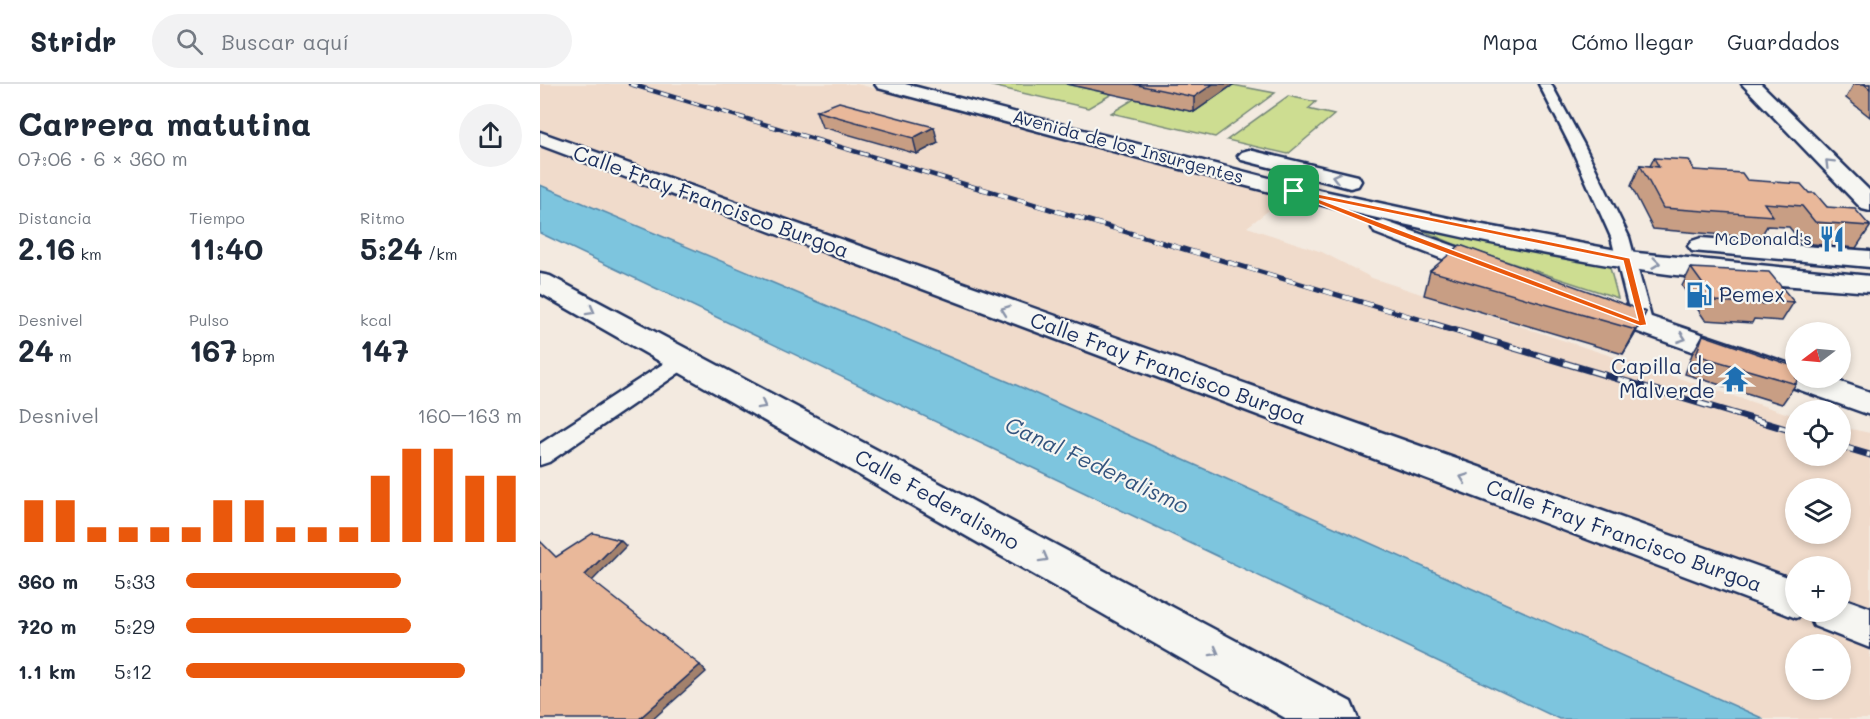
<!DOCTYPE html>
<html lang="es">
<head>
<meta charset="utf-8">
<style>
	:root { --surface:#fff; --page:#f2f2f3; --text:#1f2937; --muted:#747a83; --line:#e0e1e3; --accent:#ea580c }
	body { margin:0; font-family:Mali,sans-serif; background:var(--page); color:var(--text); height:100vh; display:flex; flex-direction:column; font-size:22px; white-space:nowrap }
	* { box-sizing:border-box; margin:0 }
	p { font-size:20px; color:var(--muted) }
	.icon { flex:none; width:33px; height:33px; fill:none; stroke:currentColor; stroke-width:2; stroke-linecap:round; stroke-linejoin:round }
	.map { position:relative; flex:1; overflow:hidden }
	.panel { display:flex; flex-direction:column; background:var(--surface); width:540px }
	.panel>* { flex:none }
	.needle { width:39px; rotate:254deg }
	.fabs { position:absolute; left:1245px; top:238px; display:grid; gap:12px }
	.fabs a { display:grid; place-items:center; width:66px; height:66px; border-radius:50%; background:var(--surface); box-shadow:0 3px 9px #0003; font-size:30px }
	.pin { position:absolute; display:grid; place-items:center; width:51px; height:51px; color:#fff; margin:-26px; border-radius:12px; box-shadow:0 3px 9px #0006 }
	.round { display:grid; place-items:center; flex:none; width:63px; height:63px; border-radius:32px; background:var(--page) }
	.overview { display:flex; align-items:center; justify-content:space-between; height:102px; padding:0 18px }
	h1 { font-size:33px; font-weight:800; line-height:45px }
	.stats { display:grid; grid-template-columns:repeat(3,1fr); gap:9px; height:102px; padding:6px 18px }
	.stats div { display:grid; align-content:center }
	.stats b { font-size:30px; font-weight:800 }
	.stats small { font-size:16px; font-weight:400 }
	.stats p { font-size:16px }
	.chart { height:168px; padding:12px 18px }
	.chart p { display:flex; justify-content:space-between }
	.chart svg { width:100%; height:108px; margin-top:6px; stroke:var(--accent); stroke-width:6 }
	ul { padding:0 18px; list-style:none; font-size:20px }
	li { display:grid; grid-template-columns:96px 72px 1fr; align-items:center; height:45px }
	li i { height:15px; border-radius:8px; background:var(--accent) }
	header { display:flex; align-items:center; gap:36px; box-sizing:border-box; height:84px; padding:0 30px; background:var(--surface); border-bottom:2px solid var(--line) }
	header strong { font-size:28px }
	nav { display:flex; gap:33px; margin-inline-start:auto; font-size:21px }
	.search { width:420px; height:54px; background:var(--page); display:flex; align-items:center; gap:15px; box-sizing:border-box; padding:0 21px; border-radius:33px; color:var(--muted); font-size:22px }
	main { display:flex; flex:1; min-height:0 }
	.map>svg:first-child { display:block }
	.built { fill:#f0dbcb; fill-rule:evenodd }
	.green { fill:#cddd91; stroke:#748678; stroke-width:1.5 }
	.water { fill:#7dc5de; stroke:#5689ab; stroke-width:1.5 }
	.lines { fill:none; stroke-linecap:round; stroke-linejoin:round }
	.street-casing { stroke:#1b2f5e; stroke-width:5 }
	.secondary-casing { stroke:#1b2f5e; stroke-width:5 }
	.street { fill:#f6f6f2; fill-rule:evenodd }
	.secondary { fill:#f6f6f2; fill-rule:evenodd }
	.rail-far2-casing { stroke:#1b2f5e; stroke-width:4.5 }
	.rail-far1-casing { stroke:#1b2f5e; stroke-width:5 }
	.rail-casing { stroke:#1b2f5e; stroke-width:7 }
	.rail-far2 { stroke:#f6f6f2; stroke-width:3; stroke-dasharray:8; stroke-linecap:butt }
	.rail-far1 { stroke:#f6f6f2; stroke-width:4; stroke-dasharray:10; stroke-linecap:butt }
	.rail { stroke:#f6f6f2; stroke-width:4.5; stroke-dasharray:14; stroke-linecap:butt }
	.wall { fill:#c89e84; stroke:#1b2f5e; stroke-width:1.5 }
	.shaded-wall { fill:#a3816c; stroke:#1b2f5e; stroke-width:1.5 }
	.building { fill:#e9b89a; stroke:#1b2f5e; stroke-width:1.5 }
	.oneway { stroke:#8892a8 }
	.route { fill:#ea580c; stroke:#fff; stroke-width:1.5; fill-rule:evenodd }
	.labels { text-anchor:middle; stroke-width:4.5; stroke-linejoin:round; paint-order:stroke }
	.far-street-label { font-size:18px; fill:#1b2f5e; stroke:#f6f6f2 }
	.far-poi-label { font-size:18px; fill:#1b2f5e; stroke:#f6f6f2; text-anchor:end }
	.street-label { font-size:21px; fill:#1b2f5e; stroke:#f6f6f2 }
	.poi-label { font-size:21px; fill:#1b2f5e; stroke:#f6f6f2; text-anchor:start }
	.water-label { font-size:22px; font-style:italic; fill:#34547e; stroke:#f6f6f2 }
</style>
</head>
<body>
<header>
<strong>Stridr</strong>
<div class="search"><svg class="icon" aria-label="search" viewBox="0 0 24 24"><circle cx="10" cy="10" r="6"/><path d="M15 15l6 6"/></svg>Buscar aquí</div>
<nav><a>Mapa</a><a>Cómo llegar</a><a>Guardados</a></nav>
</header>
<main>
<section class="panel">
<div class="overview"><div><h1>Carrera matutina</h1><p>07:06 · 6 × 360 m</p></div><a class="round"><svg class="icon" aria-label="share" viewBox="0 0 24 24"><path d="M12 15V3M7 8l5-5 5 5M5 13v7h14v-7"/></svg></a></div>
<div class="stats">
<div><p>Distancia</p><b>2.16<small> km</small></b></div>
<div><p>Tiempo</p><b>11:40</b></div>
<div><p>Ritmo</p><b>5:24<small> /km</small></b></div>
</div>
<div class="stats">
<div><p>Desnivel</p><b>24<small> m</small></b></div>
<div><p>Pulso</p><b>167<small> bpm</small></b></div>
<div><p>kcal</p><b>147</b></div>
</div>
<div class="chart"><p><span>Desnivel</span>160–163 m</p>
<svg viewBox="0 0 160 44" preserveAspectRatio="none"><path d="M5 44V27M15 44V27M25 44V38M35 44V38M45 44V38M55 44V38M65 44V27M75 44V27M85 44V38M95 44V38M105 44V38M115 44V17M125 44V6M135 44V6M145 44V17M155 44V17"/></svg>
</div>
<ul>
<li><b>360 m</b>5:33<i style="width:64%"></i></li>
<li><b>720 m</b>5:29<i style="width:67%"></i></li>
<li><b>1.1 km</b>5:12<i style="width:83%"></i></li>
</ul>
</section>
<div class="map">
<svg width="1330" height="635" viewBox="0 0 1330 635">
	<rect width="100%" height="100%" fill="#f3eae0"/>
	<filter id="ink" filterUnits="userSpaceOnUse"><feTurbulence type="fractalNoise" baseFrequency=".0167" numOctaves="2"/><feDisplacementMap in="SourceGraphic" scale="12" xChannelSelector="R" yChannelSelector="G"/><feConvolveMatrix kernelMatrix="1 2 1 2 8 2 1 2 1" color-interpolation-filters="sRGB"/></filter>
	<g filter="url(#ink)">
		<!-- built -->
		<path class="built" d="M 0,0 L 317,0 L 749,111 L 707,143 L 782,168 L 832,194 L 1255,332 L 1256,372 L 1300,372 L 1301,343 L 1330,349 L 1330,635 L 1224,635 L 476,301 L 0,101 ZM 1256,405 L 1300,405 L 1300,450 L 1256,450 ZM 1256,483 L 1300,483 L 1300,528 L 1256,528 ZM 1256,561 L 1300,561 L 1300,606 L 1256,606 Z"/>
		<!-- green -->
		<path class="green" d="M 456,0 L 526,0 L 572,10 L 548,24 L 452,2 Z
			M 693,1 L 735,9 L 675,53 L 571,29 L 594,15 L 654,28 Z
			M 748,12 L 776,18 L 768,25 L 794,31 L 748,70 L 687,56 Z
			M 874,143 L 1069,180 L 1078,214 L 914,160 Z"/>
		<!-- water -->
		<path class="water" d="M 0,101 L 476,301 L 1224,635 L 1019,635 L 0,149 Z"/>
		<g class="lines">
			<!-- street casing -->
			<g class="street-casing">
				<path id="street" d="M 999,0 L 1011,0 L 1044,61 L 1089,153 L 1113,241 L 1110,245 L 1096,245 L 1093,241 L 1071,153 L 1030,61 Z
					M 142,270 L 149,272 L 153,277 L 149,282 L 9,378 L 0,381 L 0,360 L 135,272 Z"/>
			</g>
			<!-- secondary casing -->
			<g class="secondary-casing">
				<path id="secondary" d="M 335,0 L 365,0 L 756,101 L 932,139 L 1087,168 L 1330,192 L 1330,208 C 1249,201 1167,197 1086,184 C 834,143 585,69 338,4 Z
					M 1202,0 L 1221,0 L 1330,107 L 1330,127 L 1322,125 Z
					M 0,48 L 1256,496 L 1256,528 L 1300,528 L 1300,513 L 1330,524 L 1330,564 L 1274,542 L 1268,529 L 1256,534 L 1241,528 L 0,61 Z
					M 709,66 L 818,92 L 821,97 L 818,102 L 810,104 L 702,76 L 698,72 L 702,68 Z
					M 844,137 L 962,179 L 966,185 L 962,191 L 953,193 L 944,191 L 835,149 L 832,144 L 835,139 Z
					M 1161,154 L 1330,167 L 1330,183 L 1152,167 L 1148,162 L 1152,157 Z
					M 0,190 L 10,192 L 811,618 L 818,635 L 747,635 L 0,209 Z
					M 1058,215 L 1256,282 L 1256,294 L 1289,294 L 1330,308 L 1330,331 L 1048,230 L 1044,224 L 1048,218 Z"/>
			</g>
			<!-- street -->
			<use href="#street" class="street"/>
			<!-- secondary -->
			<use href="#secondary" class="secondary"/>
			<!-- rail-far2 casing -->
			<g class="rail-far2-casing">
				<path id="rail-far2" d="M 90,0 L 444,106"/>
			</g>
			<!-- rail-far1 casing -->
			<g class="rail-far1-casing">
				<path id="rail-far1" d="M 439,104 L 895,240"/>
			</g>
			<!-- rail casing -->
			<g class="rail-casing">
				<path id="rail" d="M 890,239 L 1256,348
					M 1300,362 L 1330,371"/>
			</g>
			<!-- rail-far2 -->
			<use href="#rail-far2" class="rail-far2"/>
			<!-- rail-far1 -->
			<use href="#rail-far1" class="rail-far1"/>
			<!-- rail -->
			<use href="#rail" class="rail"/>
		</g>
		<!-- wall -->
		<path class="wall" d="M 526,0 L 694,0 L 654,28 Z
			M 1314,0 L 1330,0 L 1330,33 L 1306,14 Z
			M 276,27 L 398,59 L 377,70 L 282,43 Z
			M 1114,74 L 1154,86 L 1269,109 L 1287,123 L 1330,141 L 1330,143 L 1316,164 L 1262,159 L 1249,143 L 1227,142 L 1220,154 L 1113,145 L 1091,102 L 1100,81 L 1110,82 Z
			M 1151,184 L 1254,218 L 1242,237 L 1214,235 L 1212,239 L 1165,236 L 1142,202 Z
			M 890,187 L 1106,228 L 1094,252 L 1083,270 L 884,211 Z
			M 1163,251 L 1256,300 L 1242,320 L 1145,290 L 1152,270 Z"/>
		<!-- shaded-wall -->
		<path class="shaded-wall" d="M 673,0 L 694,0 L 654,28 L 654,13 Z
			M 394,43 L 398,59 L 377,70 L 373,54 Z
			M 1106,228 L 1094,252 L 1083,270 L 1096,246 Z
			M 80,456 L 86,462 L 52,497 L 45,491 Z
			M 160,581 L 166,588 L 113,635 L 99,635 Z"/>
		<!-- building -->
		<path class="building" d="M 593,0 L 673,0 L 654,13 Z
			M 1324,0 L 1330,0 L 1330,5 Z
			M 299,18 L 394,43 L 373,54 L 276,27 Z
			M 1114,74 L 1149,76 L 1154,86 L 1202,89 L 1207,96 L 1261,100 L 1269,109 L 1275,109 L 1287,123 L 1315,125 L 1330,142 L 1275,138 L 1262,122 L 1224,119 L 1233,132 L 1123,124 L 1100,81 L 1119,83 Z
			M 920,161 L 1106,228 L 1096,246 L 890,187 Z
			M 1151,184 L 1229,188 L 1254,218 L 1221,216 L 1223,220 L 1175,217 Z
			M 1163,251 L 1256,283 L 1256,294 L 1257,294 L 1256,300 L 1156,271 Z
			M 53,449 L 80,456 L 45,491 L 160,581 L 99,635 L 0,635 L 0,457 L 16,473 Z"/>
		<!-- one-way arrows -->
		<defs><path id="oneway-chevron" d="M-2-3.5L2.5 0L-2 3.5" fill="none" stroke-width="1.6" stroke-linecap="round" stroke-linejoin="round" transform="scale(1.5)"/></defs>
		<g class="oneway">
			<use href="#oneway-chevron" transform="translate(1289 79) rotate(-135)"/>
			<use href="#oneway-chevron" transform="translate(796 93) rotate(-166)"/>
			<use href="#oneway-chevron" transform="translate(1116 179) rotate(7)"/>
			<use href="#oneway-chevron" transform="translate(465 226) rotate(-160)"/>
			<use href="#oneway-chevron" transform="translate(51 227) rotate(29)"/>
			<use href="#oneway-chevron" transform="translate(1142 254) rotate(19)"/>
			<use href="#oneway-chevron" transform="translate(222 321) rotate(29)"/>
			<use href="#oneway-chevron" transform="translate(924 394) rotate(-160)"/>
			<use href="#oneway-chevron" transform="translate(504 474) rotate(29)"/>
			<use href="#oneway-chevron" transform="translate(675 568) rotate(29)"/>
		</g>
	</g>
	<!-- route -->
	<path class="route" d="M 754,105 L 1090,174 L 1107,241 L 1100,242 L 841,145 L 751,109 ZM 776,114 L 1083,177 L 1098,236 Z"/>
	<!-- icons -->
	<defs>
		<g id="restaurant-bare" transform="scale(2.07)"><path d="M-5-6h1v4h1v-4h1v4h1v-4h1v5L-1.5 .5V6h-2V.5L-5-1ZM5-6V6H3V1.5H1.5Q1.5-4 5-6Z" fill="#1f6fb2" stroke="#f6f6f2" stroke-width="2.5" paint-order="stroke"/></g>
		<g id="fuel-bare" transform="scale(2.07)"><path d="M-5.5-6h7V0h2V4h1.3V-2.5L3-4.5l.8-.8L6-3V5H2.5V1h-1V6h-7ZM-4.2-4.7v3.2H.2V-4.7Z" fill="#1f6fb2" stroke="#f6f6f2" stroke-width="2.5" paint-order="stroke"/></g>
		<g id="temple-bare" transform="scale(2.07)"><path d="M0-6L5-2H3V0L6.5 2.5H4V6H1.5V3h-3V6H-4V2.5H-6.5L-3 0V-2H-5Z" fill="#1f6fb2" stroke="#f6f6f2" stroke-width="2.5" paint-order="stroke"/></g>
	</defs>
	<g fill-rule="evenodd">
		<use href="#restaurant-bare" x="1292" y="155"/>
		<use href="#fuel-bare" x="1159" y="211"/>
		<use href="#temple-bare" x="1195" y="295"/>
	</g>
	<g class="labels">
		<!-- far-street labels -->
		<g class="far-street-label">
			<text transform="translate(588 63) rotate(15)" y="6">Avenida de los Insurgentes</text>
		</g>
		<!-- far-poi labels -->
		<g class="far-poi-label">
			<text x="1272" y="161">McDonald's</text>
		</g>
		<!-- street labels -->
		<g class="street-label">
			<text transform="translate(171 118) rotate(20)" y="7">Calle Fray Francisco Burgoa</text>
			<text transform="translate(628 285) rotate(20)" y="7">Calle Fray Francisco Burgoa</text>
			<text transform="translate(397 416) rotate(29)" y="7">Calle Federalismo</text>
			<text transform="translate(1084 452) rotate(20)" y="7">Calle Fray Francisco Burgoa</text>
		</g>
		<!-- poi labels -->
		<g class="poi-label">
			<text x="1179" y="218">Pemex</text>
			<text x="1175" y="290" text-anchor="end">Capilla de<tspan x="1175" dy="24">Malverde</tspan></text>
		</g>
		<!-- water labels -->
		<g class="water-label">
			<text transform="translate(557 381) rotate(25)" y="8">Canal Federalismo</text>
		</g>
	</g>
</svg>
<div class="fabs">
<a><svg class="needle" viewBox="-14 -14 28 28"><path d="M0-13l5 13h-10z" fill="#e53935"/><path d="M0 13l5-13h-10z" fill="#747a83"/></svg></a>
<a><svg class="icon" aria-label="locate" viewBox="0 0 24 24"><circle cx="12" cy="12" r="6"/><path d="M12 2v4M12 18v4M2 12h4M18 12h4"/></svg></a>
<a><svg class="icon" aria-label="layers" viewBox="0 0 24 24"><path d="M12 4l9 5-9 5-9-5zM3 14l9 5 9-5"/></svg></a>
<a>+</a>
<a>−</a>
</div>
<div class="pin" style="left:754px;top:107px;background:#1e9e55"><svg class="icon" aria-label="arrive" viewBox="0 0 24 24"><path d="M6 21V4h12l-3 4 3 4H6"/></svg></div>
</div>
</main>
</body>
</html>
